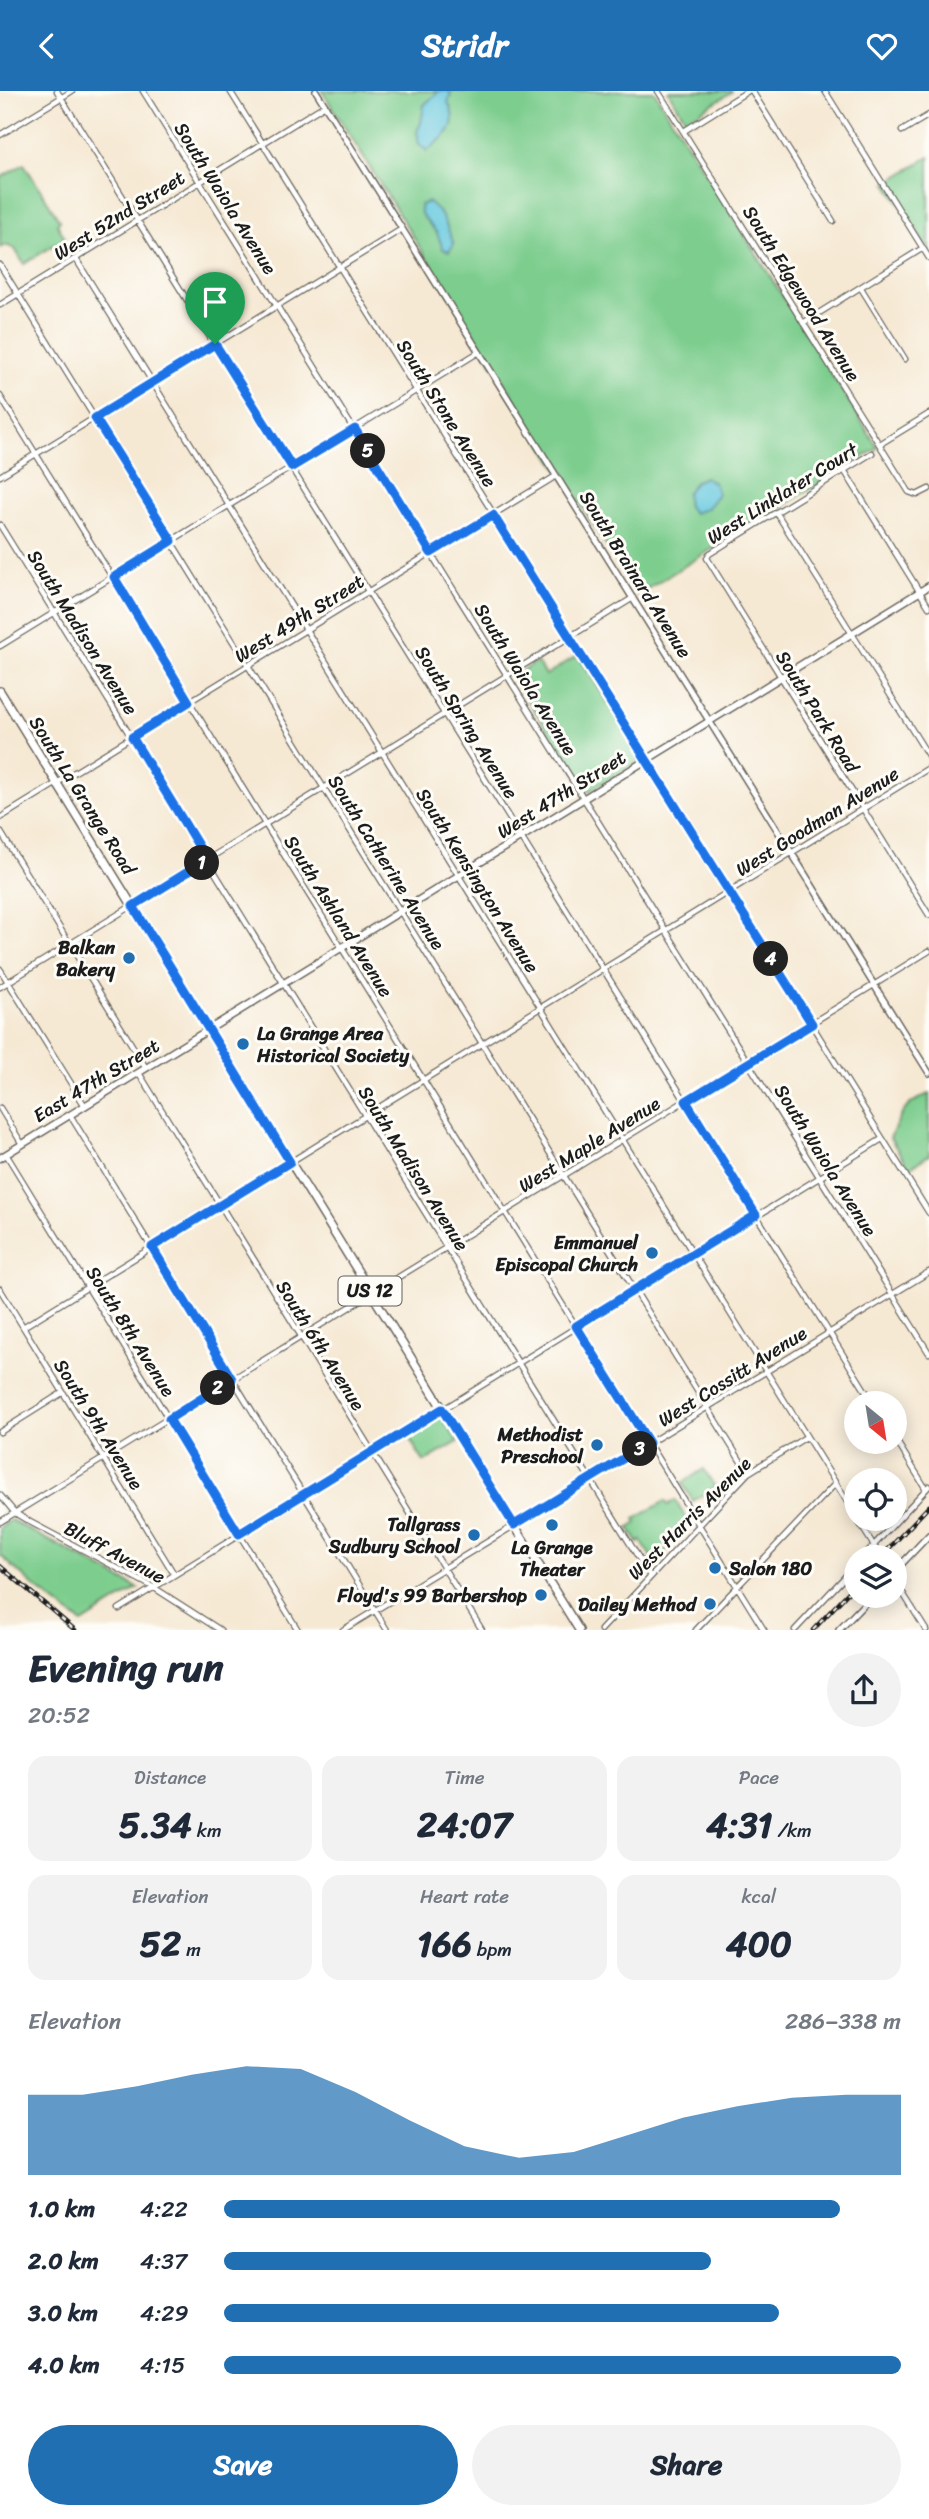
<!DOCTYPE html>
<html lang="en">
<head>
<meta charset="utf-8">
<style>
	:root { --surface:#fff; --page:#f2f2f3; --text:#1f2937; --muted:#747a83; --accent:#1f6fb2 }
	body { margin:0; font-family:Sriracha,sans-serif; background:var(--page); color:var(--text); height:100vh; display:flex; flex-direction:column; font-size:26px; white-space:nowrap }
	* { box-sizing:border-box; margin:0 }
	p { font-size:23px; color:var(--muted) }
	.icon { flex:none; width:38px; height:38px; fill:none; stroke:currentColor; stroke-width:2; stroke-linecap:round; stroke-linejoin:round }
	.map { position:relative; height:1539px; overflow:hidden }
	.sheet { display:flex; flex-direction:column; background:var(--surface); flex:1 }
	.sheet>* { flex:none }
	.needle { width:46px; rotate:150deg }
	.fabs { position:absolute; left:844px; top:1300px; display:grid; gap:14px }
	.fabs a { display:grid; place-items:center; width:63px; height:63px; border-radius:50%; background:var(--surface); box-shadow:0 4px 18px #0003; font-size:35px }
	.pin { position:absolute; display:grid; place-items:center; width:60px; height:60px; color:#fff; margin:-72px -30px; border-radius:50% 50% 50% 0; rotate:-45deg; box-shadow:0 0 7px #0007 }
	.pin .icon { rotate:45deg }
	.km { position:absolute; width:35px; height:35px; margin:-18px; border-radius:50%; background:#222; color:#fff; font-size:19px; line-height:35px; text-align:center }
	.round { display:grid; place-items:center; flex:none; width:74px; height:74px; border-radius:37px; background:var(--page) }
	.overview { display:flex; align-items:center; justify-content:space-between; height:119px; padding:0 28px }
	h1 { font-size:38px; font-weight:700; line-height:52px }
	.stats { display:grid; grid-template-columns:repeat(3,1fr); gap:10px; height:119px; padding:7px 28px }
	.stats div { display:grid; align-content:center; border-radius:18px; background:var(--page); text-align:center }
	.stats b { font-size:35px; font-weight:700 }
	.stats small { font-size:19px; font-weight:400 }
	.stats p { font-size:19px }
	.chart { height:196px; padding:14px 28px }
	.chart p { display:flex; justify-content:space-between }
	.chart svg { width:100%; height:126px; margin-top:7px; fill:var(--accent); opacity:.7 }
	.cta { display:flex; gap:14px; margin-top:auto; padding:14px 28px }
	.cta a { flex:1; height:80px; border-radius:42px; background:var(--accent); color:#fff; font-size:28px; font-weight:700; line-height:80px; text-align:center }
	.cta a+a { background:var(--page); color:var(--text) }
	ul { padding:0 28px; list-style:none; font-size:23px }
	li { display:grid; grid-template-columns:112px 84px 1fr; align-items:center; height:52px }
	li i { height:18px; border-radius:9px; background:var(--accent) }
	header { display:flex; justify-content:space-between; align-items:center; height:91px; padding:0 28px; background:var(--accent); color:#fff; font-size:32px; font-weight:700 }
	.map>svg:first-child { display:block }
	.green { fill:#7dcd8e; stroke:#4c7455; stroke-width:2 }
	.water { fill:#61c7de; stroke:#3e727d; stroke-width:2 }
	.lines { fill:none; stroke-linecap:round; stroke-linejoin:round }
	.minor-casing { stroke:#68645c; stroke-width:7 }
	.tertiary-casing { stroke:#68645c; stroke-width:8 }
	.secondary-casing { stroke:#68645c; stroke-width:9 }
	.primary-casing { stroke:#68645c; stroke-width:10 }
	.minor { stroke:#fff; stroke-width:4.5 }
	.tertiary { stroke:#fff; stroke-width:5 }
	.secondary { stroke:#fff; stroke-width:6 }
	.primary { stroke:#fff; stroke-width:7 }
	.rail-casing { stroke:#1c1c1c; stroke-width:4.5 }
	.rail { stroke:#fdfcf7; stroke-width:2; stroke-dasharray:5; stroke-linecap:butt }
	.route-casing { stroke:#fff; stroke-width:14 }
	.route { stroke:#1a73e8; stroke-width:9 }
	.poi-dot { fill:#1f6fb2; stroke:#fdfcf7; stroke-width:2.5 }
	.labels { text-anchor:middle; stroke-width:6; stroke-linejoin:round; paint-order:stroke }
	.shield { fill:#fdfcf7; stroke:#605f5e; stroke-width:2 }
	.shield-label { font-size:18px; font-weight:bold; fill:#1c1c1c }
	.street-label { font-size:19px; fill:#1c1c1c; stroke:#fdfcf7 }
	.poi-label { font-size:19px; font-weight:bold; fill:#1c1c1c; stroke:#fdfcf7; text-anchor:end }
</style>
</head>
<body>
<header><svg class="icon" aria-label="back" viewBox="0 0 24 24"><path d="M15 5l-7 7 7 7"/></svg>Stridr<svg class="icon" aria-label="heart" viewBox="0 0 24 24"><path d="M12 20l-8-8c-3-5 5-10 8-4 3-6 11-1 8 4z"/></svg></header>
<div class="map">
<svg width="929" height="1539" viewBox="0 0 929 1539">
	<rect width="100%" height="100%" fill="#fdfcf7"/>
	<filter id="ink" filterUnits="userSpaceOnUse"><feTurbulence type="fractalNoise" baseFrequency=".0143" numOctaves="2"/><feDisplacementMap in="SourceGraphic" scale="14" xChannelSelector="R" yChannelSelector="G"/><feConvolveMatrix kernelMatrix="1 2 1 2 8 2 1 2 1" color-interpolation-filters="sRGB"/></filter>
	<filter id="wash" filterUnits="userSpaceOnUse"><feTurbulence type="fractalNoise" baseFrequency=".00686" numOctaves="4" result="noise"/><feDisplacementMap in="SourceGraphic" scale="28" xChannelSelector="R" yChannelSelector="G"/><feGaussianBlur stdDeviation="1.57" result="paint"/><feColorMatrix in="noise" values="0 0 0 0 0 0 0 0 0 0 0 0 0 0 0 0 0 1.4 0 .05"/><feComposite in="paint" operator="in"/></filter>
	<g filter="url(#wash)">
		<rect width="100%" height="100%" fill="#f6e9d4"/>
		<!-- green -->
		<path class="green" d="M 322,0 L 654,0 L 878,357 L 637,504 Z
			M 668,0 L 732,0 L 732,1 L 686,29 Z
			M 929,66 L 929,160 L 887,92 Z
			M 24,73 L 60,130 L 57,133 L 65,147 L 24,173 L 15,158 L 6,154 L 0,157 L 0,87 Z
			M 578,564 L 643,668 L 588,701 L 512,585 L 537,571 L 546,584 Z
			M 929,1003 L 929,1064 L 909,1077 L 890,1047 C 901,1024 903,1013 929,1003 Z
			M 440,1324 L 458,1351 L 424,1371 L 407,1344 Z
			M 704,1378 L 715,1396 L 693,1410 L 682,1392 Z
			M 675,1409 L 690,1434 L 663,1463 L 660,1461 L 653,1469 L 641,1450 L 638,1452 L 629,1437 L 637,1432 L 635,1428 L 665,1410 L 668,1414 Z
			M 11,1429 L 138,1497 L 82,1532 L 36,1497 L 0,1464 L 0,1436 Z"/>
		<!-- water -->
		<path class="water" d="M 439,0 L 449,0 L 451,5 L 448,11 C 462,39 443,45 427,60 L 419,53 L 417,40 L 421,32 L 424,14 Z
			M 428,111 C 443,121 447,137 454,153 L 449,160 L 443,158 L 437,142 L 421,123 L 420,114 Z
			M 705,386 L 714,392 L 718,403 L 706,418 L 693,422 L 688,415 L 686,402 L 696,390 Z"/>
	</g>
	<g filter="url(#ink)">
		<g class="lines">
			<!-- minor casing -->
			<g class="minor-casing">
				<path id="minor" d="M 57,0 L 873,1312
					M 143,0 L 929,1262
					M 230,0 L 929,1122
					M 658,0 L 909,401 L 917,404 L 929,398
					M 752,0 L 833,130
					M 825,0 L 929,167
					M 684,40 L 748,0
					M 902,40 L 929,24
					M 0,44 L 72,0
					M 76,168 L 856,1425
					M 0,174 L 748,1382
					M 861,197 L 905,268
					M 0,214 L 325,14
					M 803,232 L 923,157
					M 0,305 L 764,1539
					M 880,353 L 929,323
					M 872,362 L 709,463 L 707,467 L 929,824
					M 844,379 L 929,516
					M 0,385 L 402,138
					M 776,421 L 929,666
					M 0,434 L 650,1485
					M 0,555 L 479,261
					M 0,727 L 556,385
					M 0,740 L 146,977
					M 0,878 L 85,1015
					M 0,896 L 633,507
					M 139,982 L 482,1539
					M 0,1017 L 22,1053
					M 70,1024 L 387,1539
					M 6,1063 L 298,1539
					M 0,1198 L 174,1483
					M 23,1236 L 929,677
					M 0,1341 L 62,1302
					M 894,1346 L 926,1398
					M 0,1404 L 15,1422 L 30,1431 L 153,1496 L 220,1539
					M 857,1428 L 881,1466
					M 0,1431 L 929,860
					M 863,1466 L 929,1395
					M 894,1488 L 926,1539
					M 119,1518 L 882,1048
					M 343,1539 L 929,1181
					M 601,1539 L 748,1382 L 806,1346
					M 696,1539 L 836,1392
					M 795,1539 L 856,1474"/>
			</g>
			<!-- tertiary casing -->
			<g class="tertiary-casing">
				<path id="tertiary" d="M 316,0 L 929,982
					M 894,1481 L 929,1444
					M 839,1539 L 872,1505"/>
			</g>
			<!-- secondary casing -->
			<g class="secondary-casing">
				<path id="secondary" d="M 0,1067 L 929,495"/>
			</g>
			<!-- primary casing -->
			<g class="primary-casing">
				<path id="primary" d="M 0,600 L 579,1539"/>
			</g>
			<!-- minor -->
			<use href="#minor" class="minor"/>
			<!-- tertiary -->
			<use href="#tertiary" class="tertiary"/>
			<!-- secondary -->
			<use href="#secondary" class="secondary"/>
			<!-- primary -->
			<use href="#primary" class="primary"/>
			<!-- rail casing -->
			<g class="rail-casing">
				<path id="rail" d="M 881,1466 L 929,1415
					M 0,1475 L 75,1539
					M 813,1539 L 856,1493"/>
			</g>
			<!-- rail -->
			<use href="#rail" class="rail"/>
		</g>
	</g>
	<g class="lines" filter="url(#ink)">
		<!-- route casing -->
		<g class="route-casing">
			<path id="route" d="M 215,253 L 292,376 L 355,338 L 431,462 L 493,424 L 812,933 L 686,1010 L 756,1124 L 576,1235 L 649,1352 L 514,1434 L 442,1318 L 239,1443 L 169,1328 L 232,1288 L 152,1156 L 290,1071 L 133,815 L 207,769 L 132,646 L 189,611 L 114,486 L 172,450 L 95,327 Z"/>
		</g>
		<!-- route -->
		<use href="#route" class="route"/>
	</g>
	<!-- markers -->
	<g class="poi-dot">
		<circle cx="129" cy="867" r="7"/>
		<circle cx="243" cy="953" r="7"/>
		<circle cx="652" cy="1162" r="7"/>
		<circle cx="597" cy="1354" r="7"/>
		<circle cx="552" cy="1434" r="7"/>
		<circle cx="474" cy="1444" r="7"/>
		<circle cx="715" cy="1477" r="7"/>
		<circle cx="541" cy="1504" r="7"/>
		<circle cx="710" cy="1513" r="7"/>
	</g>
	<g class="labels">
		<!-- shield labels -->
		<rect class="shield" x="338.5" y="1185.5" width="63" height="29" rx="5"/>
		<g class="shield-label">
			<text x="370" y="1206">US 12</text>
		</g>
		<!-- street labels -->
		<g class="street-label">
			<text transform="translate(226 107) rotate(58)" y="7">South Waiola Avenue</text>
			<text transform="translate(119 124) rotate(-32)" y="7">West 52nd Street</text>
			<text transform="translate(802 202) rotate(58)" y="7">South Edgewood Avenue</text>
			<text transform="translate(447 322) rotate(58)" y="7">South Stone Avenue</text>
			<text transform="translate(782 402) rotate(-32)" y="7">West Linklater Court</text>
			<text transform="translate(636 483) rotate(58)" y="7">South Brainard Avenue</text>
			<text transform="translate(299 527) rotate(-32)" y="7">West 49th Street</text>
			<text transform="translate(83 541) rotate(58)" y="7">South Madison Avenue</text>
			<text transform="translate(526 588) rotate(58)" y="7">South Waiola Avenue</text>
			<text transform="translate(818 620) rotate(58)" y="7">South Park Road</text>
			<text transform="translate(467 631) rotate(58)" y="7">South Spring Avenue</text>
			<text transform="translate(561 703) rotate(-32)" y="7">West 47th Street</text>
			<text transform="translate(83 704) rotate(58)" y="7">South La Grange Road</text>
			<text transform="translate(817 730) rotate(-32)" y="7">West Goodman Avenue</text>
			<text transform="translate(387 771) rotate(58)" y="7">South Catherine Avenue</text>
			<text transform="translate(478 789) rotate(58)" y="7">South Kensington Avenue</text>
			<text transform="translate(339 825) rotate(58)" y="7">South Ashland Avenue</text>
			<text transform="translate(96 989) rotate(-31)" y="7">East 47th Street</text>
			<text transform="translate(589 1053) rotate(-32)" y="7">West Maple Avenue</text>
			<text transform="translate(826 1069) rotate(58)" y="7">South Waiola Avenue</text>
			<text transform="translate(414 1077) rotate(58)" y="7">South Madison Avenue</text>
			<text transform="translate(131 1240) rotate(58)" y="7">South 8th Avenue</text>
			<text transform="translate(321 1254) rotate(58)" y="7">South 6th Avenue</text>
			<text transform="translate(732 1285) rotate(-32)" y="7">West Cossitt Avenue</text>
			<text transform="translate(99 1333) rotate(58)" y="7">South 9th Avenue</text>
			<text transform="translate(689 1427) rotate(-45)" y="7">West Harris Avenue</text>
			<text transform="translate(115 1461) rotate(28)" y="7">Bluff Avenue</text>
		</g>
		<!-- poi labels -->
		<g class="poi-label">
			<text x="115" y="863">Balkan<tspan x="115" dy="22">Bakery</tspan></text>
			<text x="257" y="949" text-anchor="start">La Grange Area<tspan x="257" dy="22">Historical Society</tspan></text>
			<text x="638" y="1158">Emmanuel<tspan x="638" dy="22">Episcopal Church</tspan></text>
			<text x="583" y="1350">Methodist<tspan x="583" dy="22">Preschool</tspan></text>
			<text x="460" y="1440">Tallgrass<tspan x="460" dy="22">Sudbury School</tspan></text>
			<text x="552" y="1463" text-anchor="middle">La Grange<tspan x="552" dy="22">Theater</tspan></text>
			<text x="729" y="1484" text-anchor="start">Salon 180</text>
			<text x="527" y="1511">Floyd's 99 Barbershop</text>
			<text x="696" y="1520">Dailey Method</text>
		</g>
	</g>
</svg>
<div class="fabs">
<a><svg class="needle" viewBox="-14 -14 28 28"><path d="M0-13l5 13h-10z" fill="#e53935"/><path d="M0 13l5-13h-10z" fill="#747a83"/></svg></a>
<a><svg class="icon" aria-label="locate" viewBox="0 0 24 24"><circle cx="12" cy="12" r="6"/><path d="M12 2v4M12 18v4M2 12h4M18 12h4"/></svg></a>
<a><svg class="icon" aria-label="layers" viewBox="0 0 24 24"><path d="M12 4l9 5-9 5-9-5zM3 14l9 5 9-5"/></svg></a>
</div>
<div class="pin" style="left:215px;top:253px;background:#1e9e55"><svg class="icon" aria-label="arrive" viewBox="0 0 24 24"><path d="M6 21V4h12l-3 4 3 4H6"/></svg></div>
<b class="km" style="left:202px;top:772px">1</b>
<b class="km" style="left:218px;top:1297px">2</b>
<b class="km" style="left:640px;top:1358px">3</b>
<b class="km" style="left:771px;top:868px">4</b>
<b class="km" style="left:368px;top:360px">5</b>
</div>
<section class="sheet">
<div class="overview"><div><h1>Evening run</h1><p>20:52</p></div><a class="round"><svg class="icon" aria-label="share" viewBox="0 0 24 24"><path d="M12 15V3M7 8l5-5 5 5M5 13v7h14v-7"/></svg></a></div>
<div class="stats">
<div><p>Distance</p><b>5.34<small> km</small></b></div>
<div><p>Time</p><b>24:07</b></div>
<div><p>Pace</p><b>4:31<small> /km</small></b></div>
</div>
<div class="stats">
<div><p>Elevation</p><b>52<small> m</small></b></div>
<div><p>Heart rate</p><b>166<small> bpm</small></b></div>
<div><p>kcal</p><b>400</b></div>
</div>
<div class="chart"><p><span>Elevation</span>286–338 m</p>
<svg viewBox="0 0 160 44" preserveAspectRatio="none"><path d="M0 44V16L10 16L20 13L30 9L40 6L50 7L60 15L70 25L80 34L90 38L100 36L110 30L120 24L130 20L140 17L150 16L160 16V44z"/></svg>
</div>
<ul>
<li><b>1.0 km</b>4:22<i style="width:91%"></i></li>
<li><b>2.0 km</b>4:37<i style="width:72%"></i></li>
<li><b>3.0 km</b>4:29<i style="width:82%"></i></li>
<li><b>4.0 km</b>4:15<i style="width:100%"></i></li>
</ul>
<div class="cta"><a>Save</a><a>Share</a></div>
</section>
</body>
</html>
